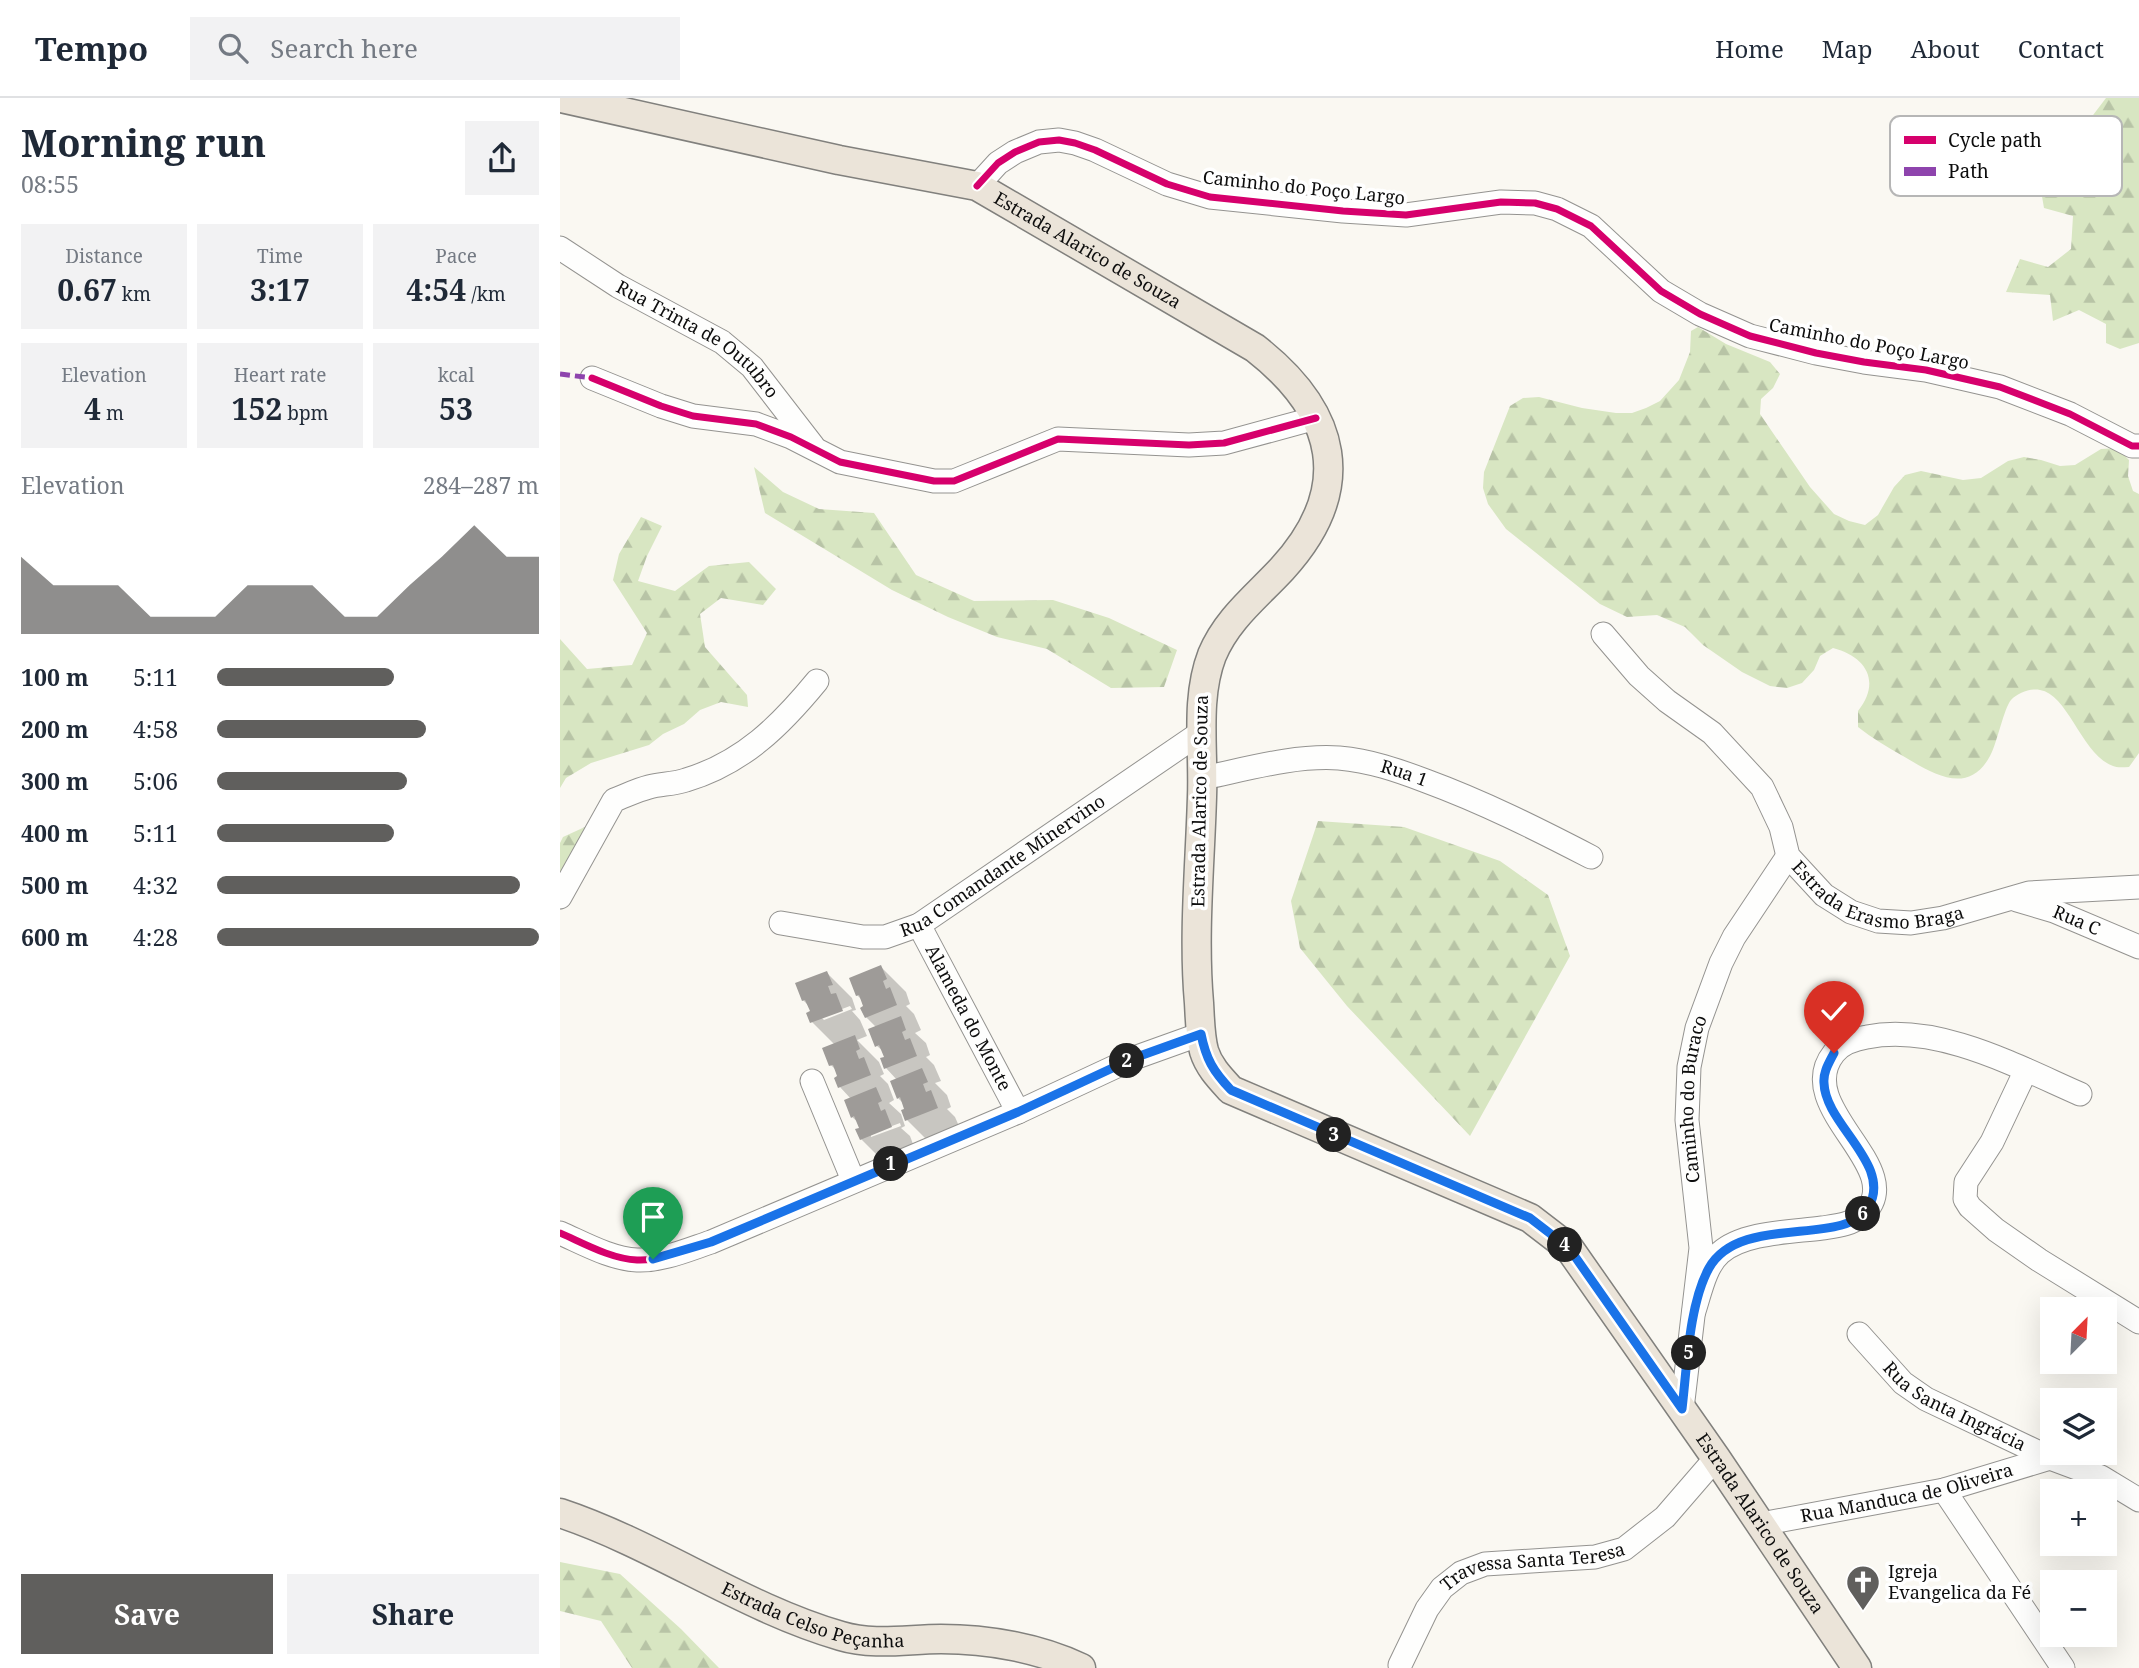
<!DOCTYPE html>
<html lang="en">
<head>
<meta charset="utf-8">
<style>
	:root { --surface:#fff; --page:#f2f2f3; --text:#1f2937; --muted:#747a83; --line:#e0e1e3; --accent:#605f5d }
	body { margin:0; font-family:"Noto Serif",serif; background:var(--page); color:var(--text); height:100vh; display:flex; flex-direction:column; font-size:26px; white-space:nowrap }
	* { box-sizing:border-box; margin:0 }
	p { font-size:23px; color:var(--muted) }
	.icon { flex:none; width:38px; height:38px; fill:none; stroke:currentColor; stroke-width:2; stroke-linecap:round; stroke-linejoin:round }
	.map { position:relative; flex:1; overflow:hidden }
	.drawer { display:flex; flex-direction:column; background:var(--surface); width:560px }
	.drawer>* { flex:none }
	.needle { width:46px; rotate:24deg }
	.tools { position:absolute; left:1480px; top:1199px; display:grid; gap:14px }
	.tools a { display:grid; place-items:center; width:77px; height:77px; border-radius:0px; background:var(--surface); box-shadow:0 7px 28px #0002; font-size:35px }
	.pin { position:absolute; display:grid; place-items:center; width:60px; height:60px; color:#fff; margin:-72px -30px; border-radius:50% 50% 50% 0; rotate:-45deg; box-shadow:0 0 7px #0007 }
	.pin .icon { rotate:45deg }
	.km { position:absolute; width:35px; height:35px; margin:-18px; border-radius:50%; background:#222; color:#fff; font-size:19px; line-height:35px; text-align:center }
	.round { display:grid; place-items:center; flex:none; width:74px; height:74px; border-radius:0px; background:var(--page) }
	.overview { display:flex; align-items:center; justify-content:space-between; height:119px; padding:0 21px }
	h1 { font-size:38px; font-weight:700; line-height:52px }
	.figures { display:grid; grid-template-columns:repeat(3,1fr); gap:10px; height:119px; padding:7px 21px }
	.figures div { display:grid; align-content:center; border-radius:0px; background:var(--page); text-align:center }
	.figures b { font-size:30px; font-weight:700 }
	.figures small { font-size:19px; font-weight:400 }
	.figures p { font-size:19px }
	.chart { height:196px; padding:14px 21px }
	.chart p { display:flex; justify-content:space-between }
	.chart svg { width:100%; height:126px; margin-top:7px; fill:var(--accent); opacity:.7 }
	.primary-button { display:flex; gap:14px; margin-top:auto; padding:14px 21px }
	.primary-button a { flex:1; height:80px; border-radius:0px; background:var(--accent); color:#fff; font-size:28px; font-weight:700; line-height:80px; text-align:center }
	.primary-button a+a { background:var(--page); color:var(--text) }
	ul { padding:0 21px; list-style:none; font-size:23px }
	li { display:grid; grid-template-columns:112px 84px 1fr; align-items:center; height:52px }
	li i { height:18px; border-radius:9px; background:var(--accent) }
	header { display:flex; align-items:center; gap:42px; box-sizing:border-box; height:98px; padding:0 35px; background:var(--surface); border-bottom:2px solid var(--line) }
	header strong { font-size:33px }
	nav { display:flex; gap:38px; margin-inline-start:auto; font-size:24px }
	.search { width:490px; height:63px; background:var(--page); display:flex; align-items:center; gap:18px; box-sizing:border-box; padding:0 24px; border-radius:0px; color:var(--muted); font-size:26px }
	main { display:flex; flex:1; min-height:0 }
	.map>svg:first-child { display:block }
	.forest { fill:url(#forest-firs) }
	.shadow { fill:#0003; fill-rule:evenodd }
	.building { fill:#9e9b98 }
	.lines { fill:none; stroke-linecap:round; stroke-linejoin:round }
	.minor-casing { stroke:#949390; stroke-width:25 }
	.major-casing { stroke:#81807d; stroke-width:31 }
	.minor { stroke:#fefefd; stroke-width:23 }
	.major { stroke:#ebe4d9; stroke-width:28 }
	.quiet { stroke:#8e44ad; stroke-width:5; stroke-dasharray:10 5; stroke-linecap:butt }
	.cycleway-casing { stroke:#fff; stroke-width:11 }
	.cycleway { stroke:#d6006c; stroke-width:7 }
	.route-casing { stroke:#fff; stroke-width:14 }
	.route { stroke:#1a73e8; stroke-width:9 }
	.labels { text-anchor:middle; stroke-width:7; stroke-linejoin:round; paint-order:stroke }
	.street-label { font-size:18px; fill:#0d0d0d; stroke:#fff }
	.poi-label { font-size:18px; fill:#0d0d0d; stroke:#fff; text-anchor:start }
	.key { fill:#fff; stroke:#b6b6b6; stroke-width:2 }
	.key-label { font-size:19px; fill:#0d0d0d }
</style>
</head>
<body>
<header>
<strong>Tempo</strong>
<div class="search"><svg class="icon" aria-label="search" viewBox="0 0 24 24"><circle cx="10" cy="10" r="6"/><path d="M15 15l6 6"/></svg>Search here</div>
<nav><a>Home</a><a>Map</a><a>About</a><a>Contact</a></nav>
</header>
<main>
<section class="drawer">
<div class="overview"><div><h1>Morning run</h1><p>08:55</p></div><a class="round"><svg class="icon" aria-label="share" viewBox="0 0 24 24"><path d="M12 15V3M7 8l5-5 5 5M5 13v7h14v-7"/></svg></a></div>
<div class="figures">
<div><p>Distance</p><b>0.67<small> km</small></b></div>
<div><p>Time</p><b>3:17</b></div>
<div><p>Pace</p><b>4:54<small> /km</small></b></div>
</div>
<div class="figures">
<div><p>Elevation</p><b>4<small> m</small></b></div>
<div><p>Heart rate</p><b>152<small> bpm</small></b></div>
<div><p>kcal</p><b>53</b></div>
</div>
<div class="chart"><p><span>Elevation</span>284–287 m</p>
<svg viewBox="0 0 160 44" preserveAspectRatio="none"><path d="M0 44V17L10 27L20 27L30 27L40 38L50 38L60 38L70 27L80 27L90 27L100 38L110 38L120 27L130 17L140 6L150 17L160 17V44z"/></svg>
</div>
<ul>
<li><b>100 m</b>5:11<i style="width:55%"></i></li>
<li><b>200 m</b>4:58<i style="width:65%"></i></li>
<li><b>300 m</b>5:06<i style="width:59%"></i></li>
<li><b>400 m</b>5:11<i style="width:55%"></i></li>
<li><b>500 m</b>4:32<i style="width:94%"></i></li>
<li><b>600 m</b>4:28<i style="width:100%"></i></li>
</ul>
<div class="primary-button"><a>Save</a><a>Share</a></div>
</section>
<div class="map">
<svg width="1579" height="1570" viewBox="0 0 1579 1570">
	<defs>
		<pattern id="forest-firs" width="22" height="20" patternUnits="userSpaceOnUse" patternTransform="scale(1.75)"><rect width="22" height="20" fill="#d8e6c2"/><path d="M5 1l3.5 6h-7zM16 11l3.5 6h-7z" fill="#b8c4a6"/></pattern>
	</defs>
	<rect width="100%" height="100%" fill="#faf8f2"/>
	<!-- forest -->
	<path class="forest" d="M 1546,0 L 1579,0 L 1579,245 L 1560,251 L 1546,245 L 1546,226 L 1519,212 L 1493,223 L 1490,197 L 1446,194 L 1460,161 L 1488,169 L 1511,151 L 1513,118 L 1484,110 L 1480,87 Z
		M 1138,229 L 1166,246 L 1210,264 L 1220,276 L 1213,290 L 1201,301 L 1200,316 L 1250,389 L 1274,416 L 1289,423 L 1305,427 L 1318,417 L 1334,389 L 1345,377 L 1361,373 L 1403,382 L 1421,380 L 1448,363 L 1464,359 L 1481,362 L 1500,368 L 1515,367 L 1541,351 L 1557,350 L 1569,362 L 1568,378 L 1573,393 L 1579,396 L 1579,655 L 1569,669 C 1564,669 1557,670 1553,668 C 1522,657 1508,596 1480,592 C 1470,590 1458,595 1451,602 C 1444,610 1437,645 1430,658 C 1408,699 1372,675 1343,658 C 1327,649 1312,640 1298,629 L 1298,613 C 1321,584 1307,559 1273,550 L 1260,558 L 1254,572 L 1242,585 L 1227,590 L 1210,588 L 1182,574 L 1143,547 L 1125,529 L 1097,517 L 1067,519 L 1040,506 L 946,431 L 928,406 L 923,390 L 924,374 L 950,308 L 963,300 L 979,299 L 1022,310 L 1056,315 L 1072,315 L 1086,310 L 1100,303 L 1119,282 L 1130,254 L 1131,233 Z
		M 194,369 L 223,394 L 259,411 L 314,415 L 356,477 L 414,503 L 493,502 L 549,520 L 617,552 L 604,589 L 551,590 L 487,551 L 437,539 L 388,519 L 332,492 L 205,415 Z
		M 81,419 L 102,428 L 87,458 L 78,483 L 115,493 L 149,468 L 189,464 L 216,491 L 203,507 L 161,500 L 140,516 L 145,549 L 187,597 L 188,609 L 161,604 L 140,612 L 124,626 L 103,636 L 89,647 L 31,665 L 6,680 L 0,690 L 0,541 L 27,571 L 72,567 L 87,535 L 53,482 L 59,456 Z
		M 758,723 L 844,729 L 940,763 L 988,797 L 1010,858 L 910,1038 L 787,908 L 740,850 L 731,803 Z
		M 27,728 L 13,795 L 0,812 L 0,745 L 3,739 Z
		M 0,1464 L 60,1476 L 121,1531 L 159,1570 L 72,1570 L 41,1523 L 0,1513 Z"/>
	<!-- shadow -->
	<path class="shadow" d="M 321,869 L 346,894 L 350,906 L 346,908 L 354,916 L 361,932 L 355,935 L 366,945 L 370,957 L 366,959 L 374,967 L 381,983 L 375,985 L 387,997 L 391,1009 L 387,1011 L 395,1019 L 402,1035 L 372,1047 L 347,1022 L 344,1006 L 338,1000 L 337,982 L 326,970 L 324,954 L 317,948 L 317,930 L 306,919 L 302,902 L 297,897 Z
		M 267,875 L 292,900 L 296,912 L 292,913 L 300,922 L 307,938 L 297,942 L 319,964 L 324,976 L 320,978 L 328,986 L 334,1002 L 329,1005 L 341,1016 L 345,1028 L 341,1030 L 350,1038 L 356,1054 L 326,1066 L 301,1041 L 299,1025 L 292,1019 L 291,1001 L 280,989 L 277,973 L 271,967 L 275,947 L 252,924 L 248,916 L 252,915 L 250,909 L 243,902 ZM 290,908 L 292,911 L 264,922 L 261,919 ZM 340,1025 L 341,1028 L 311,1039 L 311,1036 Z"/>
	<!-- building -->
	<path class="building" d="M 321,867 L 327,881 L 323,883 L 326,891 L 330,889 L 337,907 L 305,920 L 300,910 L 303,908 L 299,897 L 296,898 L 289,880 Z
		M 267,873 L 273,887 L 268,888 L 271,896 L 276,895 L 283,913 L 250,925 L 246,915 L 250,913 L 245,902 L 242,903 L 235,885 Z
		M 341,918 L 346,932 L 342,934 L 345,942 L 350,940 L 357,958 L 324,971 L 320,960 L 324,959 L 319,947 L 315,949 L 308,931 Z
		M 295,937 L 300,951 L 296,953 L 299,961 L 304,959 L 311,977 L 278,990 L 274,980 L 277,978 L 273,967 L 269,968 L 262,950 Z
		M 362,970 L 368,984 L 363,986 L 366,994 L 371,992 L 378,1010 L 345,1023 L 341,1012 L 344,1011 L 340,999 L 337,1001 L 330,983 Z
		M 316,989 L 322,1003 L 318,1005 L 321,1013 L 325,1011 L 332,1029 L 300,1042 L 295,1031 L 299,1030 L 294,1018 L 291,1020 L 284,1002 Z"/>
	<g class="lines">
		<!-- minor casing -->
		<g class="minor-casing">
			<g id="minor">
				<path d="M 417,88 L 438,65 L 455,54 L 479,44 L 499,42 L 515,45 L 535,52 L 607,86 L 650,99 L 783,113 L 846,117 L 941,104 L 975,105 L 997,111 L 1031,128 L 1101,193 L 1140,216 L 1190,238 L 1256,255 L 1304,264 L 1366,272 L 1440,289 L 1510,316 L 1572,348 L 1579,348"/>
				<path id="s1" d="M 0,150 L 58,188 L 162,244 L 192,269 L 253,348"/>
				<path d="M 32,280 L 101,308 L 133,318 L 196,326 L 231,339 L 280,364 L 374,383 L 394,383 L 498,341 L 629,347 L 664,345 L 756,320"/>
				<path id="s2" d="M 1043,536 L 1079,578 L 1107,603 L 1152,635 L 1202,689 L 1221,729 L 1228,758 L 1264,797 L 1291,814 L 1318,823 L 1351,825 L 1383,820 L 1469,795 L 1579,789"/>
				<path id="s3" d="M 643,680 C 687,671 734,657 779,660 C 811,663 837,672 866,683 C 923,704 977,731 1031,759"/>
				<path d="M 0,799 L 54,702 C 65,698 77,692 89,689 C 101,686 114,686 126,682 C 183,665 221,627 257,583"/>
				<path id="s4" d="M 1457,802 L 1494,813 L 1579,849"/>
				<path id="s5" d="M 221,825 L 303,839 L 325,839 L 359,827 L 643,633"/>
				<path id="s6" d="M 359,827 L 458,1014"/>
				<path d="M 1466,972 L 1432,1044 L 1406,1084 L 1405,1101 L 1410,1109 L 1436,1132 L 1479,1162 L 1579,1224"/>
				<path d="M 252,983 L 293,1082"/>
				<path d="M 0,1135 C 23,1145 51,1161 77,1162 C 102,1163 127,1152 151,1144 L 458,1014 L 574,960 L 641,936"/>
				<path d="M 1134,1213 C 1140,1195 1145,1168 1160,1155 C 1183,1134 1232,1134 1262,1130 C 1275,1128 1291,1127 1302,1117 C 1353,1071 1230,1010 1274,955 C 1282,945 1295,941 1307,939 C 1377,925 1456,968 1520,996"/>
				<path id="s7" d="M 1299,1236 L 1343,1285 L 1366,1301 L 1490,1360 L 1541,1379 L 1579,1402"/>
				<path id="s8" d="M 1122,1311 L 1141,1150 L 1127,1022 L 1129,969 L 1137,930 L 1161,865 L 1174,839 L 1228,758"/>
				<path d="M 1384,1392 L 1503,1570"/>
				<path id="s9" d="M 1201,1426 L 1384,1392 L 1490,1360"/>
				<path id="s10" d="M 840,1567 L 867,1511 L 882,1490 L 901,1475 L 925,1466 L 1035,1459 L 1064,1451 L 1105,1419 L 1156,1360"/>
			</g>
		</g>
		<!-- major casing -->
		<g class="major-casing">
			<g id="major">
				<path id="s11" d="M 1,0 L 279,62 L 417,88 L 695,250 C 777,314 796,390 722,471 C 696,499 667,521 652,557 C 635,601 644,652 642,699 C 640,767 633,837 639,905 C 640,921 640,938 644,953 C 649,969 660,980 671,992 L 970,1120 L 1009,1150 L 1156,1360 L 1297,1570"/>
				<path id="s12" d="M 0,1415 C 96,1447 184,1510 281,1538 C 314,1548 348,1541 381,1541 C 428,1541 479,1550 521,1570"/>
			</g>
		</g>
		<!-- minor -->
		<use href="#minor" class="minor"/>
		<!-- major -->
		<use href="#major" class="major"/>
		<!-- quiet -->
		<path class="quiet" d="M 0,276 L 32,280"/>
		<!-- cycleway casing -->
		<g class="cycleway-casing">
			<path id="cycleway" d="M 417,88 L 438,65 L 455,54 L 479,44 L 499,42 L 515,45 L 535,52 L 607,86 L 650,99 L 783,113 L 846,117 L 941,104 L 975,105 L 997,111 L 1031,128 L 1101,193 L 1140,216 L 1190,238 L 1256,255 L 1304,264 L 1366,272 L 1440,289 L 1510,316 L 1572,348 L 1579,348
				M 32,280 L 101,308 L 133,318 L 196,326 L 231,339 L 280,364 L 374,383 L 394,383 L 498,341 L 629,347 L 664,345 L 756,320
				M 0,1135 C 23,1145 51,1161 77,1162 C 102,1163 127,1152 151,1144 L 458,1014 L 574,960 L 641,936"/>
		</g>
		<!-- cycleway -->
		<use href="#cycleway" class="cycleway"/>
	</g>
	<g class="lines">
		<!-- route casing -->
		<g class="route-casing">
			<path id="route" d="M 93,1161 L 151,1144 L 458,1014 L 574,960 L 641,936 C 646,961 653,973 671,992 L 970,1120 L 1009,1150 L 1122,1311 C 1127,1269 1129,1206 1149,1170 C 1180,1115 1284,1149 1308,1110 C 1334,1067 1265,1027 1264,985 C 1263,974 1269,965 1274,955"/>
		</g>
		<!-- route -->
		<use href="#route" class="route"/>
	</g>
	<!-- icons -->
	<defs>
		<g id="church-pin" transform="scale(1.75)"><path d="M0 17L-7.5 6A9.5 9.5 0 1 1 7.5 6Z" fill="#605f5d" stroke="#fff"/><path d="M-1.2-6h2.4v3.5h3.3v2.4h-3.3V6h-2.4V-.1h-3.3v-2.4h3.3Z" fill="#fff"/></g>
	</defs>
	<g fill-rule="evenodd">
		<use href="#church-pin" x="1303" y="1484"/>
	</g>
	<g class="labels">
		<!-- street labels -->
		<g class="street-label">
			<text transform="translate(744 90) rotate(6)" y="6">Caminho do Poço Largo</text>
			<text dy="6" stroke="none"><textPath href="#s11" startOffset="553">Estrada Alarico de Souza</textPath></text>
			<text dy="6" stroke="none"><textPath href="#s1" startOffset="166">Rua Trinta de Outubro</textPath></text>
			<text transform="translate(1309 246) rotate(11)" y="6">Caminho do Poço Largo</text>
			<text dy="6" stroke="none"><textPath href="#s3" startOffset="205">Rua 1</textPath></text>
			<text transform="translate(640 703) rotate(-89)" y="6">Estrada Alarico de Souza</text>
			<text dy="6" stroke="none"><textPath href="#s5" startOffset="243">Rua Comandante Minervino</textPath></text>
			<text dy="6" stroke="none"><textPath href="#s2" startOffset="401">Estrada Erasmo Braga</textPath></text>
			<text dy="6" stroke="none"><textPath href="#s4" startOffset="63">Rua C</textPath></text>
			<text dy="6" stroke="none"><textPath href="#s6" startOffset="105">Alameda do Monte</textPath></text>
			<text dy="6" stroke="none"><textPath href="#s8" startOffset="312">Caminho do Buraco</textPath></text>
			<text dy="6" stroke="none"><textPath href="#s7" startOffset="122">Rua Santa Ingrácia</textPath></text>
			<text dy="6" stroke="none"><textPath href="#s9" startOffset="149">Rua Manduca de Oliveira</textPath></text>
			<text dy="6" stroke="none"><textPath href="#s11" startOffset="2273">Estrada Alarico de Souza</textPath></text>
			<text dy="6" stroke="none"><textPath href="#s10" startOffset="184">Travessa Santa Teresa</textPath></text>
			<text dy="6" stroke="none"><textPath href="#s12" startOffset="275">Estrada Celso Peçanha</textPath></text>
		</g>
		<!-- poi labels -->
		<g class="poi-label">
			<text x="1328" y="1480">Igreja<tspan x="1328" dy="21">Evangelica da Fé</tspan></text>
		</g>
	</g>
	<!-- legend -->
	<rect x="1330" y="18" width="232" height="80" rx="10" class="key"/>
	<rect x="1344" y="38" width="32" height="8" fill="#d6006c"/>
	<rect x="1344" y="69" width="32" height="9" fill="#8e44ad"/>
	<g class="key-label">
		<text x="1388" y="49">Cycle path</text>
		<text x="1388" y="80">Path</text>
	</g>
</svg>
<div class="tools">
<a><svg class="needle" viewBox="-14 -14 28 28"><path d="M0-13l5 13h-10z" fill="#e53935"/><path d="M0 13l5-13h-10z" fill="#747a83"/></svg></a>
<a><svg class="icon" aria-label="layers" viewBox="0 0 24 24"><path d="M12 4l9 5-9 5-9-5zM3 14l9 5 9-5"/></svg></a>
<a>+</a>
<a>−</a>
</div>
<div class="pin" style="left:93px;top:1161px;background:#1e9e55"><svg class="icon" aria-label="arrive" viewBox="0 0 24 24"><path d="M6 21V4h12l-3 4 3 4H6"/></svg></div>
<div class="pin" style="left:1274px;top:955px;background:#d93025"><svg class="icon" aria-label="check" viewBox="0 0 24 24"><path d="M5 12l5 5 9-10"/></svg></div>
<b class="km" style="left:331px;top:1066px">1</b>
<b class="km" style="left:567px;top:963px">2</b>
<b class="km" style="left:774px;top:1037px">3</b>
<b class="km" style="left:1005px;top:1147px">4</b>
<b class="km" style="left:1129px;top:1255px">5</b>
<b class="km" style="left:1303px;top:1116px">6</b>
</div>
</main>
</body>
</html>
